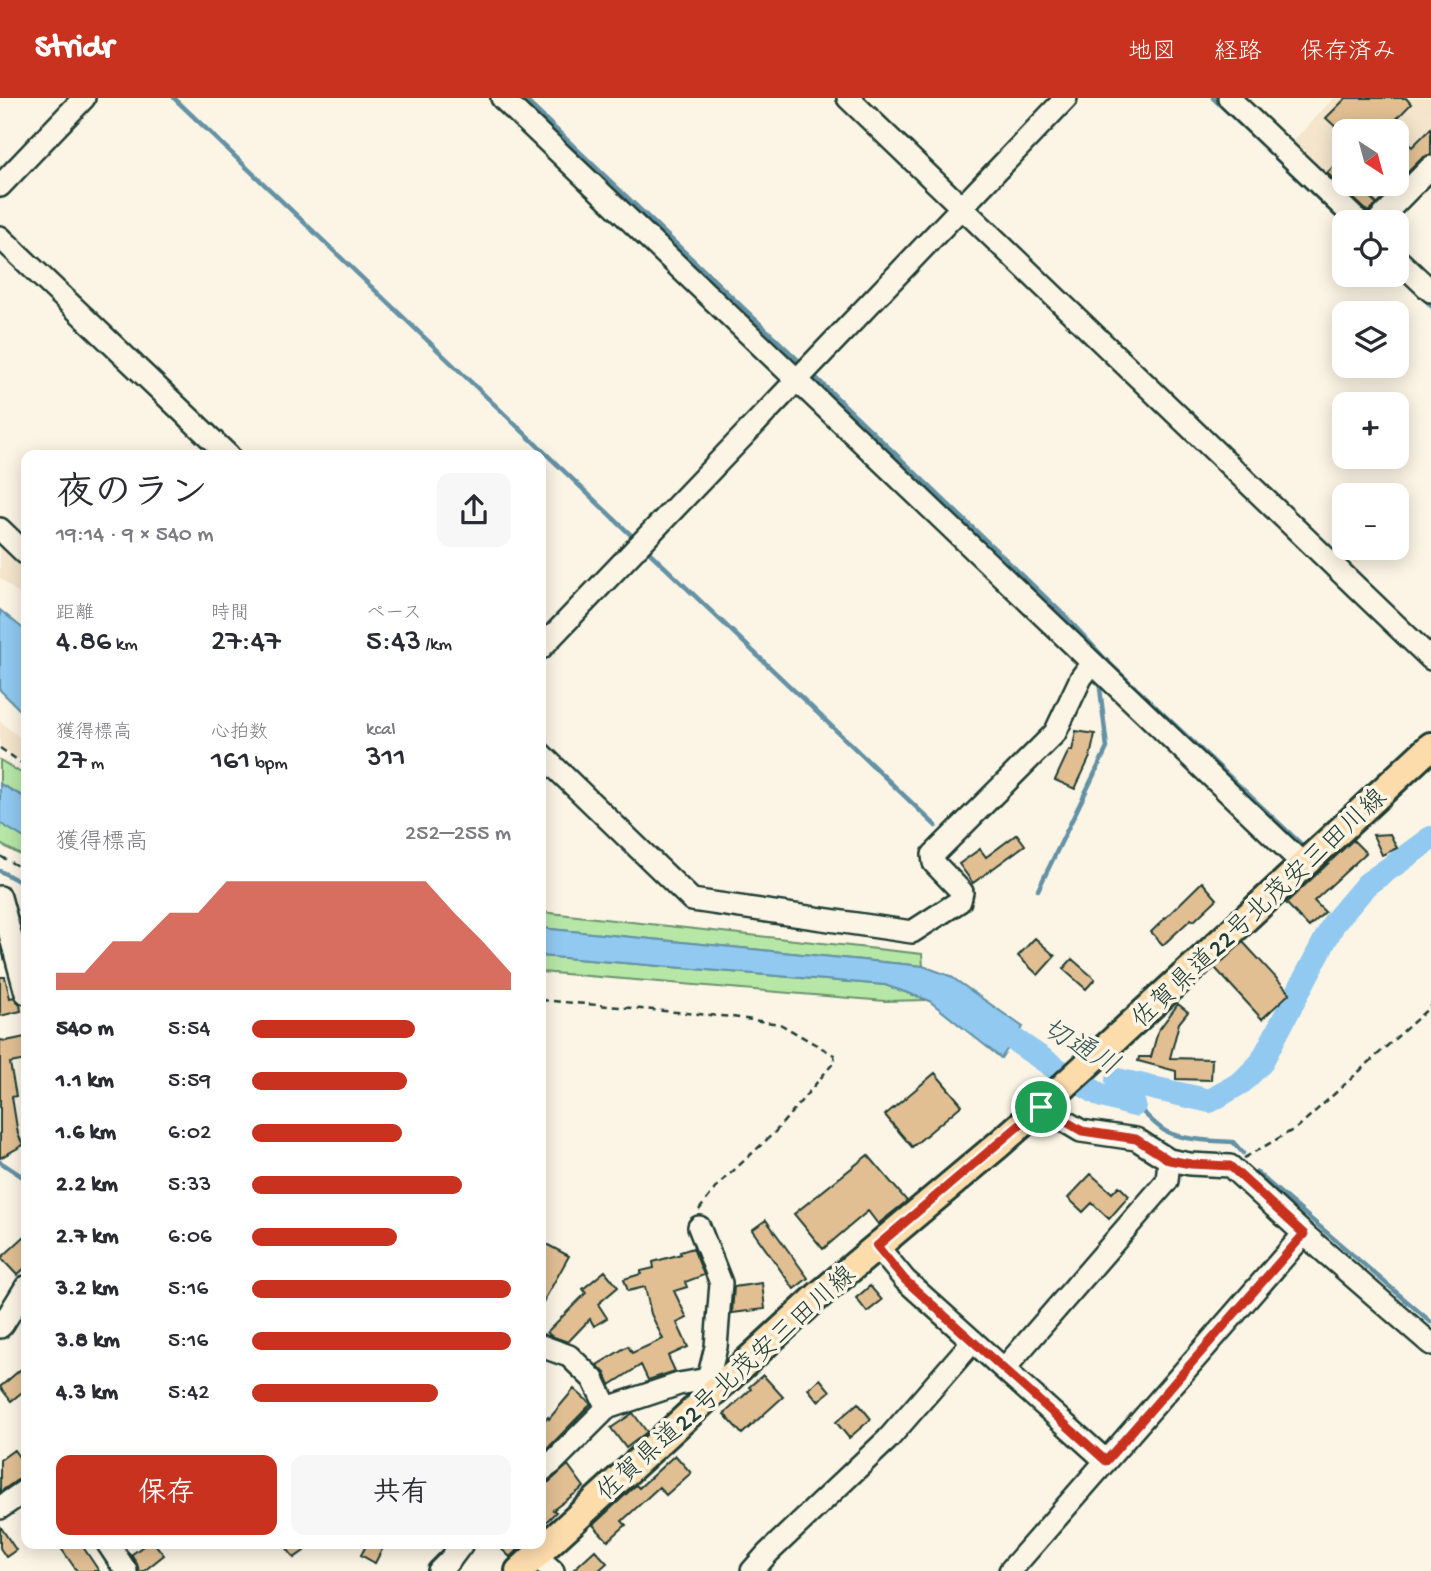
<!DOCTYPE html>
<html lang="ja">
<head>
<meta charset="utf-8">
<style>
	:root { --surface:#fff; --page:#f7f7f7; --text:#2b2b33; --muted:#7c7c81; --accent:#c8321e }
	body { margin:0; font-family:"Gochi Hand","Klee One",sans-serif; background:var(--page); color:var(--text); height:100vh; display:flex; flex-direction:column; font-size:26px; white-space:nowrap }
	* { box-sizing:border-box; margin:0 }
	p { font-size:23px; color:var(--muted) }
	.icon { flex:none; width:38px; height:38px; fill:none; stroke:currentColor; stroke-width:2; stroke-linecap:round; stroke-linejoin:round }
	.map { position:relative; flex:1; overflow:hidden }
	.sheet { position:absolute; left:21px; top:352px; width:525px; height:1099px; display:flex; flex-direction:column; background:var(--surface); border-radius:14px; box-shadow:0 4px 18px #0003 }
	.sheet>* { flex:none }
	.needle { width:46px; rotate:144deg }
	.controls { position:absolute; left:1332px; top:21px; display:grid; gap:14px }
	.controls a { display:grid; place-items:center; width:77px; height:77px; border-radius:14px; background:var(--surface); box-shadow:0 4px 18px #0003; font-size:35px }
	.pin { position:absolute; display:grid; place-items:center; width:60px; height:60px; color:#fff; margin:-30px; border:4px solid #fff; border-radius:50%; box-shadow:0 2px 7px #0007 }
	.round { display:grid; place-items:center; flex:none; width:74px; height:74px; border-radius:14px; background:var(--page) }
	.overview { display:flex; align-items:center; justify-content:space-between; height:119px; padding:0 35px }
	h1 { font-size:38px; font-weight:600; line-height:52px }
	.figures { display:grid; grid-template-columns:repeat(3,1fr); gap:10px; height:119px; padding:7px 35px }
	.figures div { display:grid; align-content:center }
	.figures b { font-size:30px; font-weight:600 }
	.figures small { font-size:19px; font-weight:400 }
	.figures p { font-size:19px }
	.chart { height:196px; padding:14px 35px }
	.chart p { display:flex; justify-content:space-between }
	.chart svg { width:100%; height:126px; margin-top:7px; fill:var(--accent); opacity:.7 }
	.action { display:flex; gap:14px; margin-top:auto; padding:14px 35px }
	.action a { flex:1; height:80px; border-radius:14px; background:var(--accent); color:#fff; font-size:28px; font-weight:600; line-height:80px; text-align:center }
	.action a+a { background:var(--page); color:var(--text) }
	ul { padding:0 35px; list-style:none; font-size:23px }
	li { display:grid; grid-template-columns:112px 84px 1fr; align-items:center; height:52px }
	li i { height:18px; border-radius:9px; background:var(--accent) }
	header { display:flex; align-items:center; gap:42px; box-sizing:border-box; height:98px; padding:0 35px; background:var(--accent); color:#fff }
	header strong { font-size:33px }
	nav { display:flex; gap:38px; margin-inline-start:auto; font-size:24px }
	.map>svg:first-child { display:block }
	.built { fill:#f4e5cc; fill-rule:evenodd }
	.green { fill:#b7e7a7; stroke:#6b926e; stroke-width:2 }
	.water { fill:#91c9f0; stroke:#6391a5; stroke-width:2 }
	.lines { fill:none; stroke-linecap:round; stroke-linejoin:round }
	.stream { stroke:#6391a5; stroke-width:4.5 }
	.river { stroke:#91c9f0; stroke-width:24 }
	.building { fill:#e1bf93; stroke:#1f3d34; stroke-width:2 }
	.minor-casing { stroke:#1f3d34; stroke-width:26 }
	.major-casing { stroke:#1f3d34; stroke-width:32 }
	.path { stroke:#1f3d34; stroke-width:2.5; stroke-dasharray:7 5; stroke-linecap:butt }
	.minor { stroke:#fcf5e5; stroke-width:21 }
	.major { stroke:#fddcac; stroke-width:26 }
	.route-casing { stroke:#fff; stroke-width:14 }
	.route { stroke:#c8321e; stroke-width:9 }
	.labels { text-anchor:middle; stroke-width:7; stroke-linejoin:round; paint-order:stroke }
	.street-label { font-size:26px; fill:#1f3d34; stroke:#fcf5e5 }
	.water-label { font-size:28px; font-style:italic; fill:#36595a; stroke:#fcf5e5 }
</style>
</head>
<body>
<header>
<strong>Stridr</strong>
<nav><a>地図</a><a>経路</a><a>保存済み</a></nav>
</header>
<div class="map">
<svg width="1431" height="1473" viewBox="0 0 1431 1473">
	<rect width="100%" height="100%" fill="#fcf5e5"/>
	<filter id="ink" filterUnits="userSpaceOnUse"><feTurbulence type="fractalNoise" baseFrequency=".0143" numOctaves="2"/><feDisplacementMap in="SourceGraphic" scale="14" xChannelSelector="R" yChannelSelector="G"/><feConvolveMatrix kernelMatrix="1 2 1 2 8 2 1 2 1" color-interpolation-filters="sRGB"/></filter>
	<g filter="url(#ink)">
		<!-- built -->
		<path class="built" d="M 1334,0 L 1431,0 L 1431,60 L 1369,124 L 1289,47 ZM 1344,33 L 1396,33 L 1396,86 L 1344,86 Z
			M 0,445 L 26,470 L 26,502 L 0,480 Z
			M 0,623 L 26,645 L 26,666 L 0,648 Z"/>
		<!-- green -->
		<path class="green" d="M 0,662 L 26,678 L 26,700 L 0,686 Z
			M 0,725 L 26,741 L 26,760 L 0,746 Z
			M 541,814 L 922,856 L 923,868 L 541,830 Z
			M 541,858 L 885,887 L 928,902 L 885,903 L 541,874 Z"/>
		<!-- water -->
		<path class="water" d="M 0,512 L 26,533 L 26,618 L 0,592 Z
			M 0,686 L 26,700 L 26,741 L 0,725 Z
			M 541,830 L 923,868 L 950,878 L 1023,929 L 1001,960 L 928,902 L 885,887 L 541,858 Z"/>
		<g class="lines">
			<!-- stream -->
			<path class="stream" d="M 174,0 L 633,439
				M 523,0 L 800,264
				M 1213,0 L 1344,125
				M 1422,198 L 1431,208
				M 814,278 L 1067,520 L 1107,563 L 1301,746
				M 648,453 L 936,728
				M 0,773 L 26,787
				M 1038,792 L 1107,650 L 1100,590
				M 1134,1007 C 1145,1014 1153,1026 1165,1033 C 1182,1042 1213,1043 1233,1044 L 1243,1055
				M 0,1064 L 26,1081
				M 1256,1074 L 1431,1224"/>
			<!-- river -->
			<path class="river" d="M 988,924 L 1060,973 L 1102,998 L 1134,1007 L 1117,982 L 1210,1003 L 1242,984 L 1261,965 L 1334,825 L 1367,786 L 1397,765 L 1431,740"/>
		</g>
		<!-- building -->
		<path class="building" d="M 1346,0 L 1406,0 L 1411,6 L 1385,33 L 1340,33 L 1326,20 Z
			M 1431,30 L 1431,56 L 1422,60 L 1399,83 L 1396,81 L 1396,35 L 1412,49 Z
			M 1344,58 L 1344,86 L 1356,86 L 1377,106 L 1368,114 L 1327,75 Z
			M 1076,633 L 1095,636 L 1090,659 L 1075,691 L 1055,682 L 1069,652 L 1072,653 Z
			M 1017,736 L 1025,747 L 973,785 L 959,766 L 980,751 L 986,759 Z
			M 1390,736 L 1397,750 L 1382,757 L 1373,737 Z
			M 1353,742 L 1366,755 L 1314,803 L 1325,814 L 1309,829 L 1286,805 Z
			M 1202,784 L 1217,801 L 1194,823 L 1191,821 L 1163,847 L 1151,834 Z
			M 1035,840 L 1055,858 L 1038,877 L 1018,858 Z
			M 1243,844 L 1290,895 L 1262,921 L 1215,870 Z
			M 1072,861 L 1095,881 L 1086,891 L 1063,871 Z
			M 0,879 L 5,879 L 10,900 L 14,899 L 20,906 L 21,913 L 0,918 Z
			M 1178,906 L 1188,914 L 1179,925 L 1170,960 L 1212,961 L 1211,982 L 1176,981 L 1176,973 L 1138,963 L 1139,959 L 1151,959 L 1158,933 Z
			M 25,939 L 26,962 L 10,965 L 16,998 L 12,999 L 18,1036 L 23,1047 L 0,1060 L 0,942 L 6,943 Z
			M 935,975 L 962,1007 L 912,1049 L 885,1017 Z
			M 868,1057 L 907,1103 L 878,1126 L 868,1113 L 823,1151 L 794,1116 Z
			M 1091,1076 L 1112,1095 L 1119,1088 L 1129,1098 L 1109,1121 L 1092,1105 L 1083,1114 L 1068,1100 Z
			M 766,1122 L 808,1180 L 794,1191 L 752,1132 Z
			M 26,1137 L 26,1169 L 17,1177 L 1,1160 Z
			M 544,1145 L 569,1158 L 541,1208 L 541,1152 Z
			M 693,1150 L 704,1177 L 685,1184 L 687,1189 L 674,1193 L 687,1220 L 677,1225 L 688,1249 L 668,1258 L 675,1273 L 648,1282 L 641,1267 L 610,1287 L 605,1275 L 597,1267 L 628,1248 L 632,1255 L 663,1241 L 651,1216 L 645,1189 L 628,1193 L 624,1181 L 641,1176 L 641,1173 L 654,1170 L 653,1164 L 681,1156 L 680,1154 Z
			M 605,1173 L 618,1189 L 598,1206 L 607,1220 L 594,1228 L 590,1221 L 568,1244 L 551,1238 L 547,1234 L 586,1195 L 583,1191 Z
			M 762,1185 L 765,1211 L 732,1215 L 734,1189 Z
			M 870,1188 L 882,1202 L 867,1214 L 856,1200 Z
			M 26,1267 L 26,1291 L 11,1303 L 0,1289 Z
			M 763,1277 L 783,1299 L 742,1336 L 724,1316 L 751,1291 L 749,1289 Z
			M 820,1281 L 830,1293 L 818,1303 L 808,1291 Z
			M 574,1291 L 591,1306 L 547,1351 L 541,1345 L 541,1327 L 548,1319 L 549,1321 Z
			M 858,1305 L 871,1321 L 849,1340 L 836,1324 Z
			M 633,1315 L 647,1334 L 626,1350 L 611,1330 Z
			M 14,1352 L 26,1369 L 26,1379 L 19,1381 L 0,1394 L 0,1362 Z
			M 675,1357 L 691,1375 L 666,1397 L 659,1389 L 622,1423 L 626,1427 L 608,1443 L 593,1427 L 636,1387 L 639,1390 Z
			M 568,1367 L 584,1389 L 553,1412 L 556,1414 L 541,1429 L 541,1386 L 549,1384 Z
			M 0,1428 L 16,1452 L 6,1459 L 0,1450 Z
			M 58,1446 L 81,1446 L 99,1473 L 77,1473 Z
			M 146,1446 L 155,1446 L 164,1457 L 144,1473 L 139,1473 L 137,1466 L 131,1457 Z
			M 284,1446 L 314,1446 L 294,1460 Z
			M 367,1446 L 385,1446 L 375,1465 L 361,1457 Z
			M 496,1446 L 523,1446 L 510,1459 Z
			M 595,1452 L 607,1465 L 598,1473 L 572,1473 Z"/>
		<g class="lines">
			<!-- minor casing -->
			<g class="minor-casing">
				<path id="minor" d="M 502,0 L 1304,767
					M 848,0 L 1431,561
					M 1229,0 L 1359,124
					M 0,88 L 84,0
					M 1377,124 L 1431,69
					M 0,139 L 228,357
					M 1396,160 L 1431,193
					M 0,431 L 26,456
					M 541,550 L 1066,0
					M 541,656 L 692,802 L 912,834 L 960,803 L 962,794 L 934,765 L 933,757 L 1055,635 L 1081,580 L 1092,565
					M 0,799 L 26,895
					M 1041,1009 L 1081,1033 L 1136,1041 L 1169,1062 L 1190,1066 L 1230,1068 L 1304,1136 L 1431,1246
					M 699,1129 L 721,1185 L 716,1249 L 708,1281
					M 877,1148 L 905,1182 L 1106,1363
					M 0,1229 L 3,1226 L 26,1189
					M 541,1248 L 569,1258 L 593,1281 L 607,1310
					M 1004,1271 L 1167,1083 L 1169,1062
					M 541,1373 L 552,1365 L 607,1310 L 679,1286 L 708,1281 L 718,1289
					M 0,1410 L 26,1392
					M 108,1446 L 126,1473
					M 536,1458 L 553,1473
					M 439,1473 L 450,1462 L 462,1446
					M 752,1473 L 768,1455 L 888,1341 L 973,1243
					M 1010,1473 L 1304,1136"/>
			</g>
			<!-- major casing -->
			<g class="major-casing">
				<path id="major" d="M 519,1473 L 818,1198 L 998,1047 L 1041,1009 L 1202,861 L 1431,648"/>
			</g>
			<!-- path -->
			<path class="path" d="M 0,650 L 26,668
				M 0,758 L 26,773
				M 541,902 L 732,919 L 780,926 L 834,957 L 835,963 L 775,1034 L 717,1088 L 699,1112
				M 1244,1060 L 1298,1029 L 1431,908"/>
			<!-- minor -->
			<use href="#minor" class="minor"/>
			<!-- major -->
			<use href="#major" class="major"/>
		</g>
	</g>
	<g class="lines" filter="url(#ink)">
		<!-- route casing -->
		<g class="route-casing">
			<path id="route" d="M 1041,1009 L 1082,1033 L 1136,1041 L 1169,1062 L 1191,1066 L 1230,1068 L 1304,1136 L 1106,1363 L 905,1182 L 877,1148 Z"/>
		</g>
		<!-- route -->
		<use href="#route" class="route"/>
	</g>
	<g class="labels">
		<!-- street labels -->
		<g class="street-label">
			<text transform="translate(1258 809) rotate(-43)" y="9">佐賀県道22号北茂安三田川線</text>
			<text transform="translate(725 1284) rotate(-42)" y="9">佐賀県道22号北茂安三田川線</text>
		</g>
		<!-- water labels -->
		<g class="water-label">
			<text transform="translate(1082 947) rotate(31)" y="10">切通川</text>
		</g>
	</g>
</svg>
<div class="controls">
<a><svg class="needle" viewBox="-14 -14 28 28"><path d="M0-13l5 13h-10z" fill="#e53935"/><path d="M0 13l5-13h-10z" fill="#7c7c81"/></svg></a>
<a><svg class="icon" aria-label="locate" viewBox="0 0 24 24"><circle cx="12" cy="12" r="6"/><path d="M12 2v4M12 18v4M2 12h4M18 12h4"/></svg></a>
<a><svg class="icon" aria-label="layers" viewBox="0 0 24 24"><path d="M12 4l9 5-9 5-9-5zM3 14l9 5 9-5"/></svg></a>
<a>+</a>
<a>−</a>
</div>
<div class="pin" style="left:1041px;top:1009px;background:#1e9e55"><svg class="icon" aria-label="arrive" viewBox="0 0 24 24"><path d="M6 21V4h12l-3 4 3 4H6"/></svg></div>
<section class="sheet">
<div class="overview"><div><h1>夜のラン</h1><p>19:14 · 9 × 540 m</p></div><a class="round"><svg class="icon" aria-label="share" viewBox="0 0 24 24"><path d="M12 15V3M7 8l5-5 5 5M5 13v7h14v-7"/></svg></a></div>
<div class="figures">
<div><p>距離</p><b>4.86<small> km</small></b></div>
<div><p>時間</p><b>27:47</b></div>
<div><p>ペース</p><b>5:43<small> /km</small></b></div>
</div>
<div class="figures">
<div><p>獲得標高</p><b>27<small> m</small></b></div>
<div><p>心拍数</p><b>161<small> bpm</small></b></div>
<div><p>kcal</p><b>311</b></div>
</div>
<div class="chart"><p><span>獲得標高</span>252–255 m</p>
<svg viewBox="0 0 160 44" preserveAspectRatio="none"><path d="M0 44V38L10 38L20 27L30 27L40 17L50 17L60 6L70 6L80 6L90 6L100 6L110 6L120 6L130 6L140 17L150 27L160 38V44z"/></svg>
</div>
<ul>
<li><b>540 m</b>5:54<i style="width:63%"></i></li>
<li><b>1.1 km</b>5:59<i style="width:60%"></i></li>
<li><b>1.6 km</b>6:02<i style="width:58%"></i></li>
<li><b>2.2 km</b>5:33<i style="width:81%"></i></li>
<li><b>2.7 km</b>6:06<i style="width:56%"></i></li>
<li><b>3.2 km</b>5:16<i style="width:100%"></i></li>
<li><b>3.8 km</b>5:16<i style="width:100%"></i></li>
<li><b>4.3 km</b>5:42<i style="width:72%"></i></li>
</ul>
<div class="action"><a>保存</a><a>共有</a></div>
</section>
</div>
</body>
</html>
